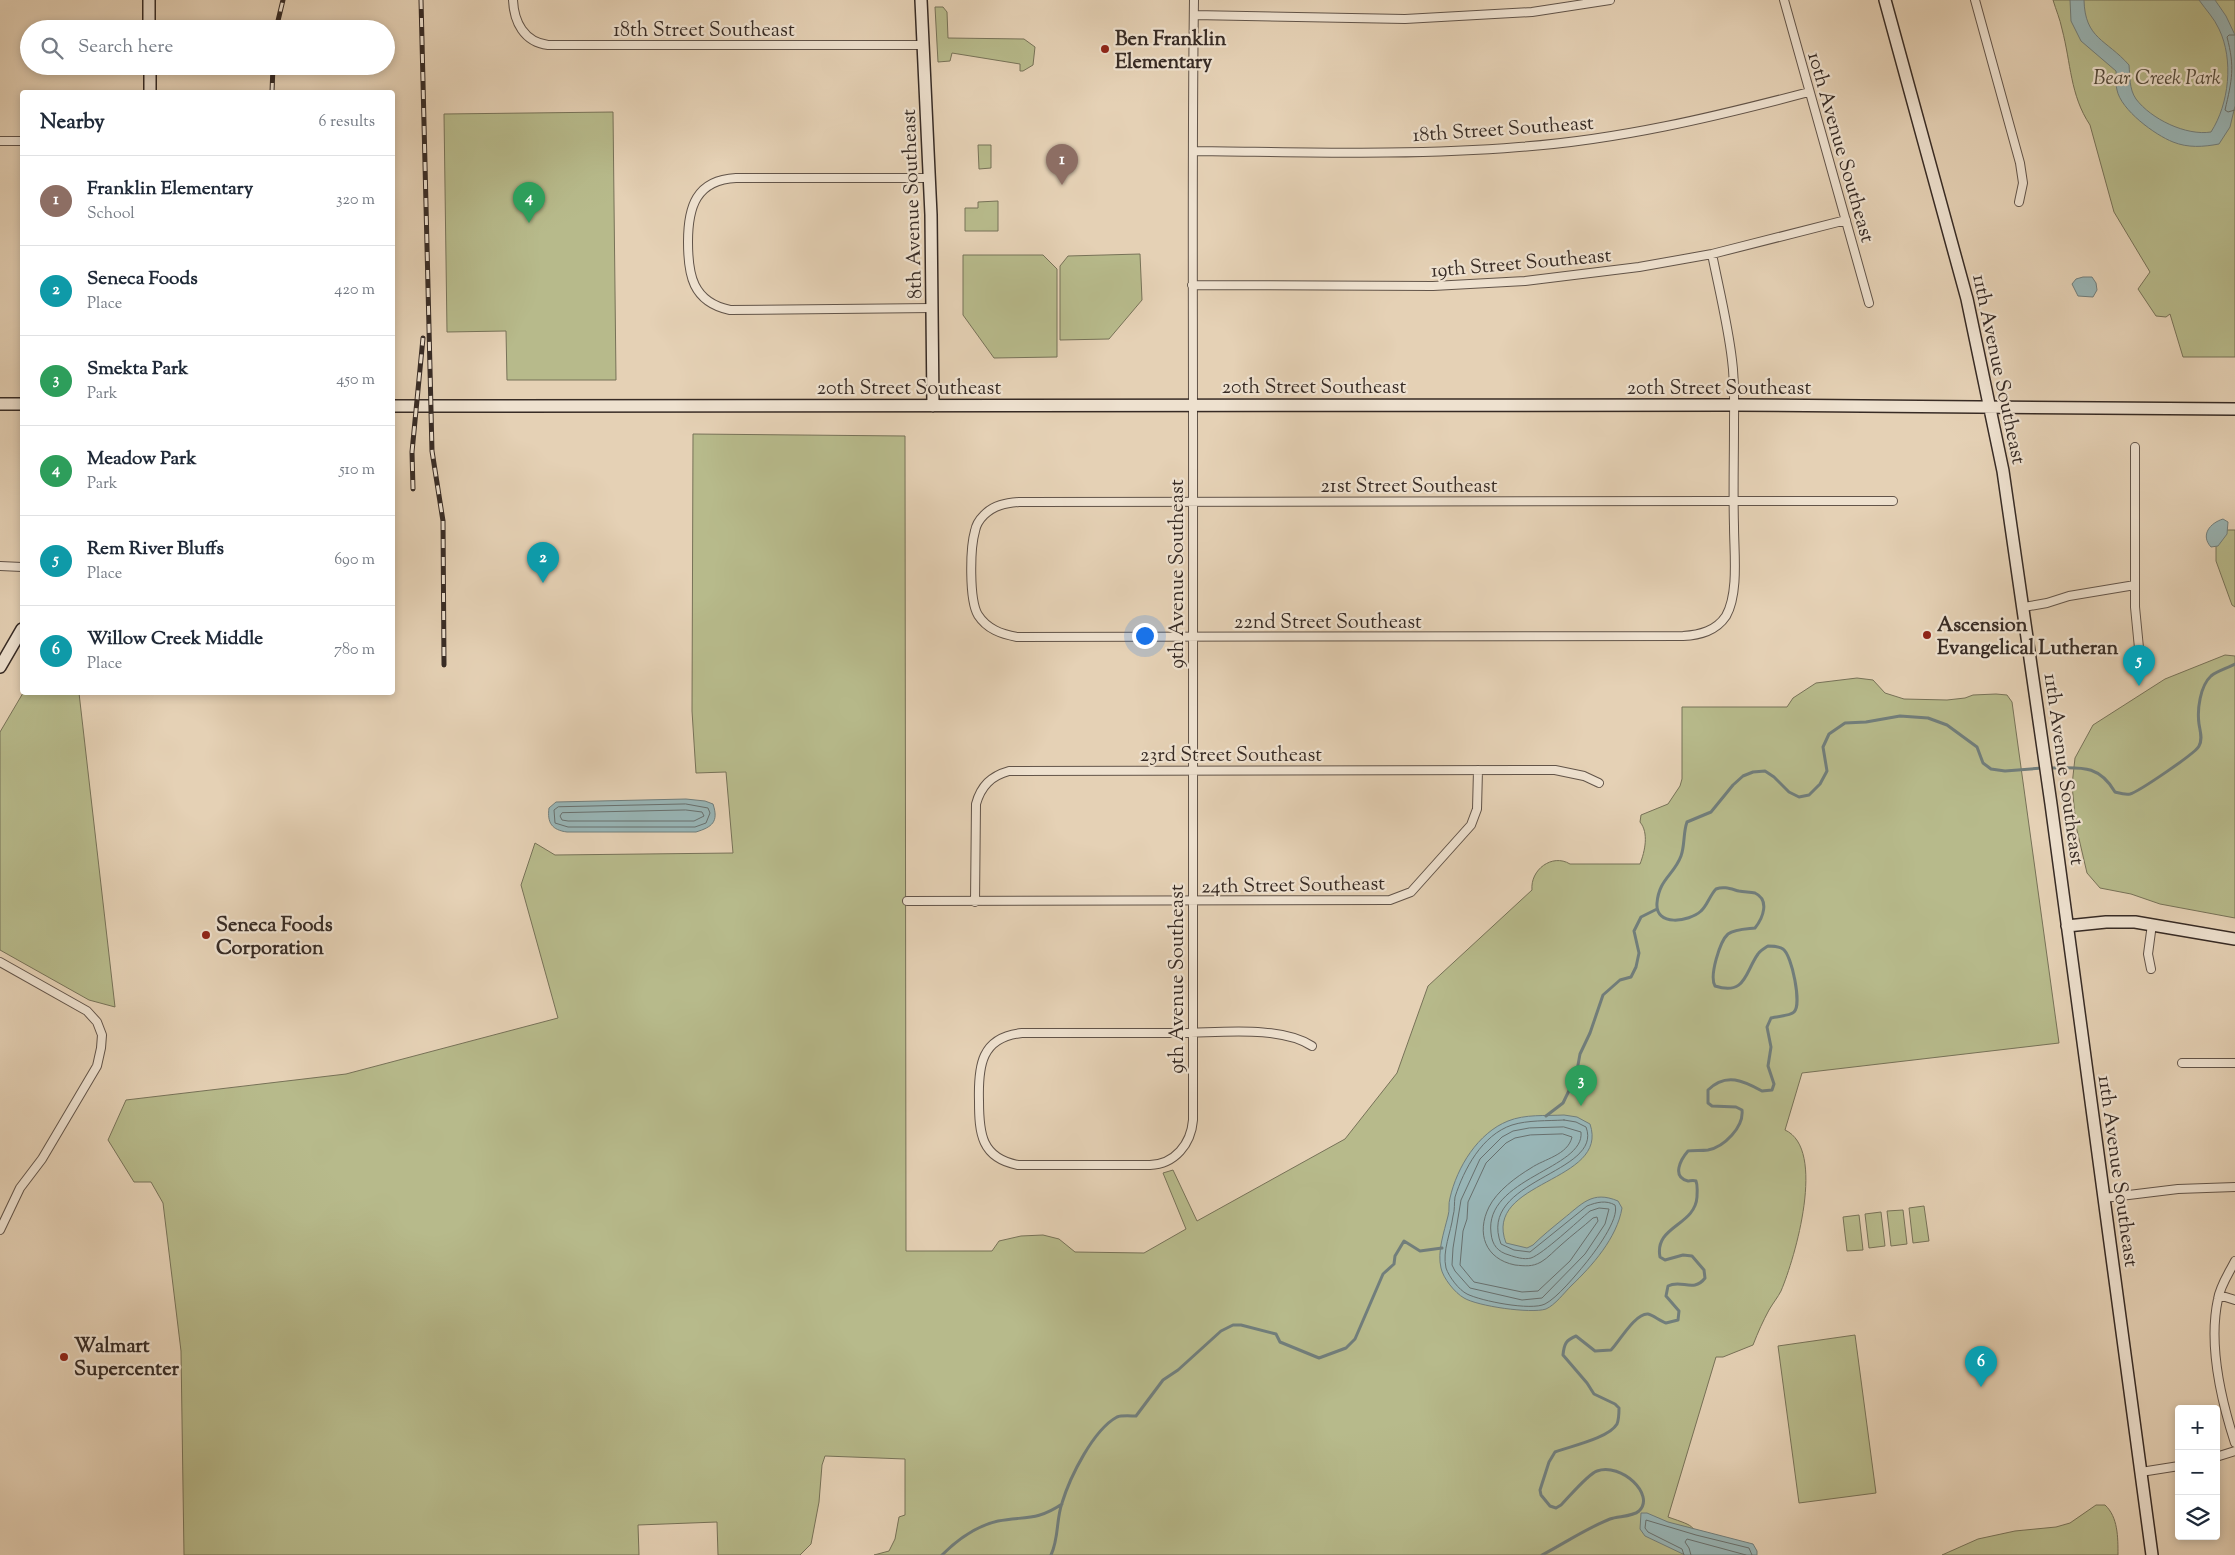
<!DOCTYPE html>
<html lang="en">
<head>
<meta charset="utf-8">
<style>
	:root { --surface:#fff; --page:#f6f6f7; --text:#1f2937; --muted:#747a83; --line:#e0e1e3; --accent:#db2777 }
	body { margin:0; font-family:"Sorts Mill Goudy",serif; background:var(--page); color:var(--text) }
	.controls { position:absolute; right:15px; bottom:15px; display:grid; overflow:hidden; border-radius:5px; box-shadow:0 2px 8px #0003 }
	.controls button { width:45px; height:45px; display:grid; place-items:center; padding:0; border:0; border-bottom:1px solid var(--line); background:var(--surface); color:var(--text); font:25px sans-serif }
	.you { position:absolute; left:1144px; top:635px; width:18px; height:18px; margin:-12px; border:4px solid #fff; border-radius:50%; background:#1a73e8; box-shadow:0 0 0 8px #1a73e833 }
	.badge { display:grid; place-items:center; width:32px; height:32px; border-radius:50%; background:var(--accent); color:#fff; font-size:16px; font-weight:700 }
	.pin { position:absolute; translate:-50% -41px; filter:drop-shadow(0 1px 2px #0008) }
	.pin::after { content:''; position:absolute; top:26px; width:18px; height:15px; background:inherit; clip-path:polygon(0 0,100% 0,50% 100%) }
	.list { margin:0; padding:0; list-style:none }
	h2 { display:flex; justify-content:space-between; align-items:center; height:65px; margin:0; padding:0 20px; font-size:21px }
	h2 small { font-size:16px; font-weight:400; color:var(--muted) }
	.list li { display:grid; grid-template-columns:32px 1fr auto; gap:15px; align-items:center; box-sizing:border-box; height:90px; padding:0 20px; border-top:1px solid var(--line) }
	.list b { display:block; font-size:19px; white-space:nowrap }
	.list p { margin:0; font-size:16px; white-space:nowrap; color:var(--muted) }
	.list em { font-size:16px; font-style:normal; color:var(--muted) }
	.icon { flex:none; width:28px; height:28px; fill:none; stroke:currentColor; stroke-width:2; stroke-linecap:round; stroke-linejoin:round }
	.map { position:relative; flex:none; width:2235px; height:1555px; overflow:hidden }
	.search { position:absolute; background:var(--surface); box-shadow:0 2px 8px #0003; left:20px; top:20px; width:375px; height:55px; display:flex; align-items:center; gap:12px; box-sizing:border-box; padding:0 18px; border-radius:28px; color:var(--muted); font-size:19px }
	.panel { position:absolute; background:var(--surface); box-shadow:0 2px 8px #0003; left:20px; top:90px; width:375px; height:605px; border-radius:5px }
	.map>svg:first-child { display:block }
	.green { fill:#b7ba8b; stroke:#777258 }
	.water { fill:#98b5b6; stroke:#717e7c }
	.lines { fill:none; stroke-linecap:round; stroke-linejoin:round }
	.shore { stroke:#68706e; stroke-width:1 }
	.stream { stroke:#717e7c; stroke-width:3 }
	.street-casing { stroke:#625449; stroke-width:10 }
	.secondary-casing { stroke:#372b25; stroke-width:14 }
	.street { stroke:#eee1cf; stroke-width:8 }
	.secondary { stroke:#eee1cf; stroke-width:11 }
	.rail-casing { stroke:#372b25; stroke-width:5 }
	.rail { stroke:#eee1cf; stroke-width:3; stroke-dasharray:9; stroke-linecap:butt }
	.poi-dot { fill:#8f2418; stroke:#eee1cf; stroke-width:2 }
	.labels { text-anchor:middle; stroke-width:4.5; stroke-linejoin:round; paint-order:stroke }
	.street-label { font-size:20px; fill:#372b25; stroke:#eee1cf }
	.poi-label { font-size:20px; font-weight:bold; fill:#372b25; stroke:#eee1cf; text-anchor:start }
	.park-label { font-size:20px; font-style:italic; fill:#514839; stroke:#eee1cf }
</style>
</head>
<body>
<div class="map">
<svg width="2235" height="1555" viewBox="0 0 2235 1555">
	<rect width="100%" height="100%" fill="#e5d1b5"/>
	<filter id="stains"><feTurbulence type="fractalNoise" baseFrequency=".004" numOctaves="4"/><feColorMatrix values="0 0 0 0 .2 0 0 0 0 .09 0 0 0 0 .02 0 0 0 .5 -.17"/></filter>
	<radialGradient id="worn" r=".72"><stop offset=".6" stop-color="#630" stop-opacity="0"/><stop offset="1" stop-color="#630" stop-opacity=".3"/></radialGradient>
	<!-- green -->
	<path class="green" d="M 2053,0 L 2235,0 L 2235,357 L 2183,357 L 2170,314 L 2166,317 L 2156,316 L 2138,289 L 2150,272 L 2114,212 L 2090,125 C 2070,95 2071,63 2062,29 C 2060,19 2056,10 2053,0 Z
		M 935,7 L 943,7 L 947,12 L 948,38 L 1024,39 L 1035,47 L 1033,65 L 1023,71 L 1020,71 L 1020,64 L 952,53 L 950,61 L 938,62 Z
		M 613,112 L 616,380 L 507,380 L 506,331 L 447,332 L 444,114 Z
		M 978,145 L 991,145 L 991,168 L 979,169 Z
		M 998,201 L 998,231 L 965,231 L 965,208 L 978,208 L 978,202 Z
		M 1140,254 L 1142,300 L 1109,339 L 1060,340 L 1060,266 L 1068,256 Z
		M 963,255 L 1043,255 L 1057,269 L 1057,357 L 994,358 L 963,315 Z
		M 693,434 L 905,436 L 906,1251 L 992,1251 L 999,1241 L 1021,1236 L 1043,1235 L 1059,1239 L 1075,1252 L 1144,1253 L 1186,1229 L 1163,1173 L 1173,1170 L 1197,1221 L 1345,1139 L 1397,1073 L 1428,986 L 1532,890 C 1530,870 1552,853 1570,864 L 1640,864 C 1645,851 1649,833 1640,822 L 1641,815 L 1668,804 L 1680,786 L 1682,779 L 1682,707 L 1787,707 L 1793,698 L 1816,683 L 1857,678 L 1873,680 L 1885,693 L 1904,699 L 1947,700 L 1965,698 L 1973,695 L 1996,694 L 2007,695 L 2012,702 L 2059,1043 L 1802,1073 L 1785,1130 C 1827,1149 1795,1258 1781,1291 C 1778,1297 1773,1303 1769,1310 C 1763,1321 1758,1332 1753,1345 L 1723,1357 L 1716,1357 L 1668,1517 C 1696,1527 1696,1524 1699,1555 L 874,1555 L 889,1551 L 895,1539 L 899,1517 L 905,1515 L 905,1459 L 825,1456 L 822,1465 L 819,1502 L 811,1544 L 800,1555 L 718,1555 L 717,1522 L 638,1525 L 639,1555 L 184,1555 L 181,1351 L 163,1203 L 151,1182 L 134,1182 L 108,1140 L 126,1100 L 346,1074 L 558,1018 L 521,885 L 535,843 L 555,855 L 733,853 L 726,772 L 696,773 L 692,711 Z
		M 2224,530 L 2235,530 L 2235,607 L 2232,605 L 2216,561 L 2216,541 Z
		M 2225,655 L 2235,656 L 2235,918 L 2160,904 L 2131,894 L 2100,888 L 2087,873 L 2076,826 L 2072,785 L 2075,758 L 2093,725 L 2165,679 Z
		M 23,693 L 79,693 L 115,1007 L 89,1000 L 0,950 L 0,732 Z
		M 1924,1206 L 1929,1241 L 1913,1243 L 1909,1208 Z
		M 1903,1210 L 1907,1244 L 1891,1246 L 1887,1211 Z
		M 1881,1212 L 1885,1246 L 1869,1248 L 1865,1214 Z
		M 1859,1215 L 1863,1250 L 1847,1251 L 1843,1217 Z
		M 1855,1335 L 1876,1493 L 1799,1503 L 1778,1346 Z
		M 2096,1505 L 2105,1505 C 2118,1517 2118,1537 2118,1555 L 1942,1555 L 1978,1539 L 2015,1531 L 2056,1527 L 2070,1523 Z"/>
	<!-- water -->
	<path class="water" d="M 2070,0 L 2084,0 C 2085,39 2106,39 2129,65 C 2130,76 2129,89 2136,99 C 2151,119 2186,136 2211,132 C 2229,104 2234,60 2219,29 C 2214,18 2206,10 2199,0 L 2215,0 L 2226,16 L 2235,35 L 2235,106 L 2230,127 L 2219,144 C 2203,147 2188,148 2173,142 C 2155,135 2121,110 2117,90 C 2115,84 2117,77 2116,71 L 2081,41 L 2071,21 Z
		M 2083,277 L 2092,277 L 2096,283 L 2097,290 L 2093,297 L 2078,296 L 2072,284 L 2076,279 Z
		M 2223,519 L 2228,522 L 2227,534 L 2218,546 L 2211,547 C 2200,535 2210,523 2223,519 Z
		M 686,799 L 705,801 L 713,804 C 719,822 712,827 696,832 L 567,832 C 552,830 547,823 549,808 L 556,802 Z
		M 1564,1115 L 1577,1117 L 1590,1124 C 1610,1183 1482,1180 1506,1243 L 1527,1248 L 1533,1245 C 1542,1236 1552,1228 1563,1219 C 1582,1204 1592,1190 1618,1201 L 1622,1208 C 1617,1238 1592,1266 1571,1286 C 1564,1293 1555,1305 1546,1309 C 1531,1314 1477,1306 1464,1298 C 1455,1293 1443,1278 1441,1268 C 1437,1252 1444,1232 1448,1216 C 1450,1210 1448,1204 1450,1198 C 1457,1167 1478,1133 1508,1121 C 1525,1114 1546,1116 1564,1115 Z
		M 1641,1513 L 1647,1513 L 1668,1522 L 1753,1544 L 1757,1551 L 1757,1555 L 1685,1555 L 1645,1536 L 1640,1529 Z"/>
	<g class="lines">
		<!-- shore -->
		<path class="shore" d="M 2235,35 L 2229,35 L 2227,37 C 2235,67 2232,80 2225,110 L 2228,112 L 2235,110
			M 686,804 L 708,808 L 710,813 L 706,823 L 695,827 L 568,827 L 555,823 L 554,810 L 558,807 Z
			M 686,810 L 702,812 L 704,816 L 694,821 L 568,821 L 562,820 L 560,816 L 562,813 Z
			M 1564,1120 L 1576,1122 L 1586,1127 C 1604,1174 1476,1179 1501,1244 L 1514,1250 L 1530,1252 L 1587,1206 C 1597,1202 1606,1200 1615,1205 C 1620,1219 1594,1253 1585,1264 C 1576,1275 1557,1298 1545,1304 C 1531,1311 1481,1301 1467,1294 C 1459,1290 1449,1277 1446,1268 C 1442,1251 1451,1232 1453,1216 C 1455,1210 1454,1203 1455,1197 C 1464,1169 1482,1135 1512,1125 C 1528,1120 1547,1121 1564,1120 Z
			M 1564,1127 L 1581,1132 C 1585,1169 1484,1178 1491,1233 C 1492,1245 1498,1252 1509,1255 C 1515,1257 1524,1260 1531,1258 C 1543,1254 1578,1221 1590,1211 L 1599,1208 L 1609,1209 L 1605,1224 L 1585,1254 L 1542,1298 L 1522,1300 L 1470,1288 L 1455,1271 L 1452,1265 L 1453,1248 L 1461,1200 L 1480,1159 L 1502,1137 L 1513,1131 L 1529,1128 Z
			M 1563,1134 L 1572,1137 C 1568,1155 1544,1159 1531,1168 C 1516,1177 1497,1191 1489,1207 C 1476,1233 1485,1259 1515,1265 C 1525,1266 1532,1267 1541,1262 C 1548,1258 1555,1250 1561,1245 C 1572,1235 1583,1227 1593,1218 L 1597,1217 L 1598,1221 L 1570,1261 L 1538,1291 L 1522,1292 L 1474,1282 L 1460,1265 L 1463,1231 L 1467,1219 L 1468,1202 L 1486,1163 L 1506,1143 L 1515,1138 L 1530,1135 Z
			M 1684,1555 L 1682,1549 L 1648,1532 L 1645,1528 L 1646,1520 L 1696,1535 L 1749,1548 L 1752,1555
			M 1691,1555 L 1689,1548 L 1685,1542 L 1687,1539 L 1746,1555"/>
		<!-- stream -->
		<path class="stream" d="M 2049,768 C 2079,768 2098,763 2115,792 C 2119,793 2125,795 2130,794 C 2138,792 2196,753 2199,746 C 2203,739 2200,731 2199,724 C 2197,710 2200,686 2211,676 C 2217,671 2228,668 2235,664
			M 1546,1116 L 1563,1103 L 1576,1076 L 1580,1054 L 1590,1033 L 1603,995 L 1620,980 L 1631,977 L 1636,967 L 1639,953 L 1634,931 L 1641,917 L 1657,909
			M 942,1555 C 958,1539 976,1526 998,1521 C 1025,1516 1037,1521 1062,1504
			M 1051,1555 C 1059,1538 1056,1520 1062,1503 C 1070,1477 1093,1430 1117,1417 C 1122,1415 1131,1416 1136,1416 L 1163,1380 L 1178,1370 L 1221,1331 L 1233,1325 L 1241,1325 L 1276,1334 L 1280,1342 L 1319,1358 L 1346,1348 L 1355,1339 L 1383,1274 L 1394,1264 L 1395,1256 L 1404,1241 L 1420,1251 L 1442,1248
			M 1542,1555 C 1565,1543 1585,1529 1610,1519 C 1618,1516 1632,1517 1639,1511 C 1656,1495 1621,1462 1597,1471 C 1588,1474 1569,1497 1561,1505 L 1556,1508 L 1550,1506 L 1541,1495 L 1540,1490 L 1549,1462 L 1555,1452 C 1571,1446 1609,1438 1617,1424 C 1619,1419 1619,1413 1619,1408 L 1615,1404 L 1594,1394 L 1587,1383 L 1563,1355 C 1564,1344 1566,1340 1576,1336 L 1595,1351 L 1611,1350 C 1619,1342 1635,1313 1648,1314 C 1653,1315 1660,1321 1666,1323 L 1678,1320 L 1679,1311 L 1666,1296 L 1668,1286 C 1681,1279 1694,1293 1705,1278 L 1704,1270 L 1692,1256 L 1683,1255 L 1665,1260 L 1660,1257 C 1654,1226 1695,1226 1697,1197 C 1697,1191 1698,1186 1696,1181 C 1693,1180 1690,1181 1688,1181 C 1671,1177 1681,1159 1688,1151 C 1694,1150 1701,1151 1708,1150 C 1724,1147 1744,1127 1742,1110 L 1736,1107 L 1712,1106 L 1708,1103 L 1708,1090 C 1726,1072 1744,1081 1762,1091 L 1772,1090 L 1774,1084 L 1768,1066 L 1771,1047 L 1767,1027 L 1771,1018 C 1778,1016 1790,1016 1794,1012 C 1802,1005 1792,955 1783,949 C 1779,946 1773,946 1768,946 C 1765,948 1760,951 1758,954 C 1745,972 1746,996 1715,986 C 1709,976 1720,941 1728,934 C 1735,929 1747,929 1755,928 C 1763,918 1770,900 1755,893 C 1750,892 1744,892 1739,891 C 1731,889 1724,886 1716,889 C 1710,895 1707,906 1701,911 C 1689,922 1655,927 1657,903 C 1659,879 1674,875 1681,856 C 1685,845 1683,833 1687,822 L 1711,812 L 1733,785 L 1743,776 L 1753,772 L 1765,771 L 1774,777 L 1789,792 L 1799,797 L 1809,795 L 1820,784 L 1827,771 L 1823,747 L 1829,734 L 1845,723 L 1866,722 L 1900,716 L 1928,718 L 1947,725 L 1977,747 L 1983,763 L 1991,769 L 2005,771 L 2043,768"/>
		<!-- street casing -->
		<g class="street-casing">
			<path id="street" d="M 513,0 C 514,22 524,42 548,45 L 923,45
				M 1194,0 C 1192,142 1193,284 1193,426 C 1194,624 1192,822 1193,1021 L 1193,1120 C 1191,1144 1175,1164 1150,1165 L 1018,1165 C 981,1158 979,1133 979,1101 C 978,1066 981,1037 1022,1033 L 1180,1033 C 1219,1033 1279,1025 1312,1046
				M 1784,0 L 1869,303
				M 1975,0 L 2020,163 L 2023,183 L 2019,202
				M 1194,15 L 1405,19 L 1532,12 L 1610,0
				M 0,141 L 22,141
				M 1194,151 C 1302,152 1411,156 1519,147 C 1618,140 1714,117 1809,92
				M 930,178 L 736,178 C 696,180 688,207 688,242 C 688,274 692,302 730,310 L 933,308
				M 1712,254 C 1719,289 1728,325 1732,360 C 1735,382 1734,404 1734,426 C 1734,459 1733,492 1734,526 C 1734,552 1739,593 1726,616 C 1716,631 1700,635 1683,636 L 1017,637 C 1001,634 987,629 978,615 C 969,600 970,548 975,531 C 976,525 980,519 984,515 C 994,505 1006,503 1019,502 L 1720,501 L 1893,501
				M 1192,285 L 1433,286 L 1525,281 L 1639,267 L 1712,254 L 1846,220
				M 2135,447 L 2135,607 L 2139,648
				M 0,566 L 22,567
				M 2024,607 L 2047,603 L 2069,596 L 2135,585
				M 907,901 L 1390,900 L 1411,892 L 1471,825 L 1477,809 L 1478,770
				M 975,902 L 976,804 C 981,786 991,776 1009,771 L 1555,770 L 1584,776 L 1599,783
				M 0,962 L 87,1011 L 97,1022 L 102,1035 L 101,1048 L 97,1066 L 42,1159 L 20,1188 L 0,1230
				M 2151,969 L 2148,954 L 2152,924
				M 2182,1063 L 2235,1063
				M 2104,1198 L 2178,1189 L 2235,1187
				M 2235,1261 C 2229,1273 2220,1286 2218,1299 C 2208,1345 2221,1400 2235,1443
				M 2219,1295 L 2235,1300
				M 2216,1457 L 2235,1451
				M 2141,1472 L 2179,1466"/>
		</g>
		<!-- secondary casing -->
		<g class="secondary-casing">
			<path id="secondary" d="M 149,0 L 149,29
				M 921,0 L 931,215 L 933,406
				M 1885,0 L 1967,299 L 2003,471 L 2051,804 L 2152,1555
				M 150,66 L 150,92
				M 0,404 L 22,404
				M 392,406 L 1734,405 L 2235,409
				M 0,667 L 22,629
				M 2067,926 L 2106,922 L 2135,922 L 2235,939"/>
		</g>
		<!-- street -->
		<use href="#street" class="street"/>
		<!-- secondary -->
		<use href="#secondary" class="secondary"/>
		<!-- rail casing -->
		<g class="rail-casing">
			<path id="rail" d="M 421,0 L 432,451 L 443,521 L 444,665
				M 276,29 L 283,0
				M 272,92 L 273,66
				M 413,489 L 412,452 L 423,338"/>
		</g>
		<!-- rail -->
		<use href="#rail" class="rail"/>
	</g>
	<!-- markers -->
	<g class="poi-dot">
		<circle cx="1105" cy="49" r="5"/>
		<circle cx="1927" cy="635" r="5"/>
		<circle cx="206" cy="935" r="5"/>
		<circle cx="64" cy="1357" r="5"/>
	</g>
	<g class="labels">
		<!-- street labels -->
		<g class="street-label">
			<text x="704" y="36">18th Street Southeast</text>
			<text transform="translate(1503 128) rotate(-4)" y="7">18th Street Southeast</text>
			<text transform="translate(1842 147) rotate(74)" y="7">10th Avenue Southeast</text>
			<text transform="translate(911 204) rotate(-92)" y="7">8th Avenue Southeast</text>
			<text transform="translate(1521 262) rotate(-5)" y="7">19th Street Southeast</text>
			<text transform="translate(2000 369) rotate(78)" y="7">11th Avenue Southeast</text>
			<text x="1314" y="393">20th Street Southeast</text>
			<text x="909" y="394">20th Street Southeast</text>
			<text x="1719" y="394">20th Street Southeast</text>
			<text x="1409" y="492">21st Street Southeast</text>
			<text transform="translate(1176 574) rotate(-90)" y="7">9th Avenue Southeast</text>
			<text x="1328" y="628">22nd Street Southeast</text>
			<text x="1231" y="761">23rd Street Southeast</text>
			<text transform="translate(2065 769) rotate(82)" y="7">11th Avenue Southeast</text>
			<text transform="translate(1293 884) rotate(-1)" y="7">24th Street Southeast</text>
			<text transform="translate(1176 979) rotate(-90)" y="7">9th Avenue Southeast</text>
			<text transform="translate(2119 1171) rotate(82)" y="7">11th Avenue Southeast</text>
		</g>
		<!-- poi labels -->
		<g class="poi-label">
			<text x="1115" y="45">Ben Franklin<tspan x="1115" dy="23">Elementary</tspan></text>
			<text x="1937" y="631">Ascension<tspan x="1937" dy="23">Evangelical Lutheran</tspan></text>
			<text x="216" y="931">Seneca Foods<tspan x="216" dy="23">Corporation</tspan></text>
			<text x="74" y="1352">Walmart<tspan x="74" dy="23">Supercenter</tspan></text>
		</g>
		<!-- park labels -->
		<g class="park-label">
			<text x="2157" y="84">Bear Creek Park</text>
		</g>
	</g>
	<rect width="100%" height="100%" filter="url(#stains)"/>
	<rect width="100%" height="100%" fill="url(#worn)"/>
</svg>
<div class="controls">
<button>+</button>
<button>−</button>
<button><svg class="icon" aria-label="layers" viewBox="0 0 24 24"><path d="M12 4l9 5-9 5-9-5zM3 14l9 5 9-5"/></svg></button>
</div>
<div class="you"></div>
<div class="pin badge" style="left:1062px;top:185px;background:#8d6e63">1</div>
<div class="pin badge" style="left:543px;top:583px;background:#0f9aa8">2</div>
<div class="pin badge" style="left:1581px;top:1106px;background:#2e9e5b">3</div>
<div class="pin badge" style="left:529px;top:223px;background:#2e9e5b">4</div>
<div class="pin badge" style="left:2139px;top:686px;background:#0f9aa8">5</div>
<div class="pin badge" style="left:1981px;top:1387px;background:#0f9aa8">6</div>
<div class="search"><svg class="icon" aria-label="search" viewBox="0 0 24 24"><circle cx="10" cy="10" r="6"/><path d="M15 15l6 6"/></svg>Search here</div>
<section class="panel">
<h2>Nearby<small>6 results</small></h2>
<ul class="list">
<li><span class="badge" style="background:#8d6e63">1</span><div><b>Franklin Elementary</b><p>School</p></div><em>320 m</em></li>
<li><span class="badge" style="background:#0f9aa8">2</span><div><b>Seneca Foods</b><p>Place</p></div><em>420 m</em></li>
<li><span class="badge" style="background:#2e9e5b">3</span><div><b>Smekta Park</b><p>Park</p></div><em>450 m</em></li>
<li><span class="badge" style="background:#2e9e5b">4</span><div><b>Meadow Park</b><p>Park</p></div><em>510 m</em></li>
<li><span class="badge" style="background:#0f9aa8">5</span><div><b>Rem River Bluffs</b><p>Place</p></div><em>690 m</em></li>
<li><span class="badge" style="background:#0f9aa8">6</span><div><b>Willow Creek Middle</b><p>Place</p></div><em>780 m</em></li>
</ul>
</section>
</div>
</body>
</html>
